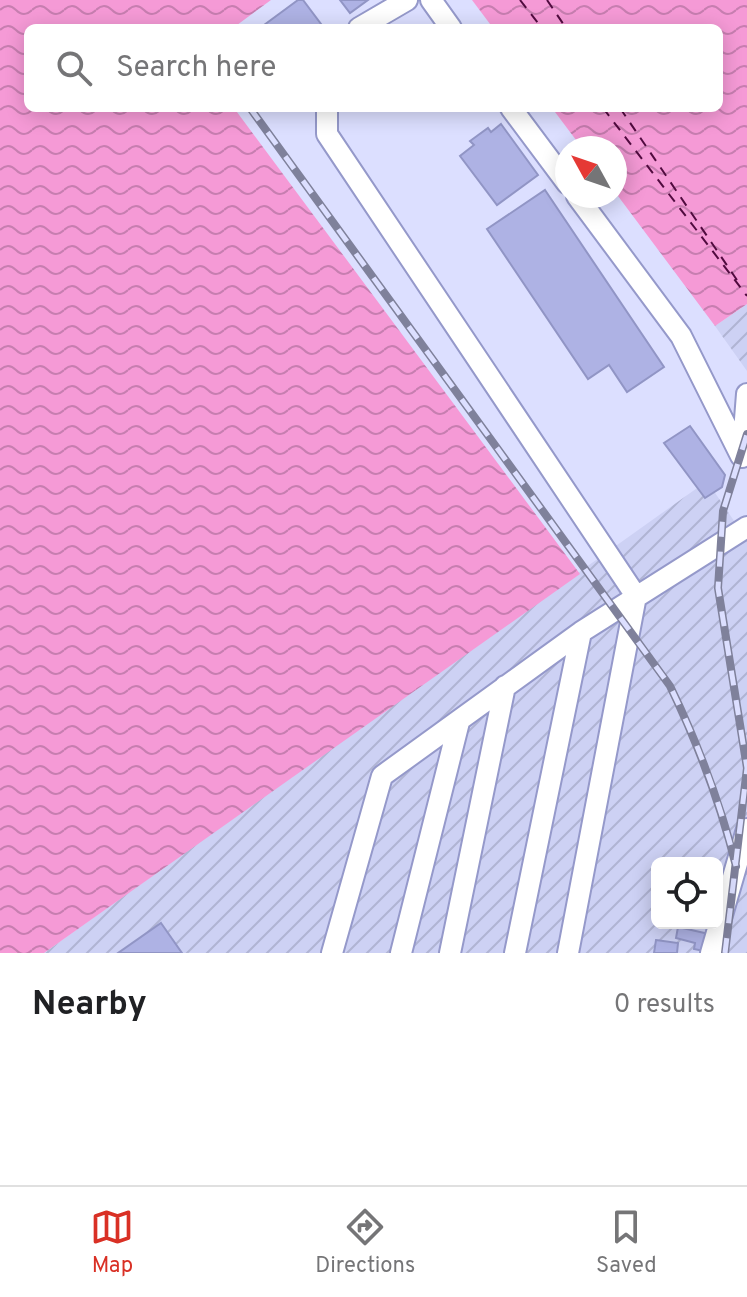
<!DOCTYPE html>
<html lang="en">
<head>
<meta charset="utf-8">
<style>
	:root { --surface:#fff; --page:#f2f2f2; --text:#202124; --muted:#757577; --line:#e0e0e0; --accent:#d93025 }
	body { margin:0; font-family:Overpass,sans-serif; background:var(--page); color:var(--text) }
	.controls { position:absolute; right:24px; bottom:24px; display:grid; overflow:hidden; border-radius:12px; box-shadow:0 4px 20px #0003 }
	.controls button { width:72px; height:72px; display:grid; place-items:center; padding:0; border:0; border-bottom:2px solid var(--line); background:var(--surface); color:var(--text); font:40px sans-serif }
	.compass { position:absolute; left:555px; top:136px; width:72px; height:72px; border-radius:50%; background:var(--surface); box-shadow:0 4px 20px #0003; rotate:310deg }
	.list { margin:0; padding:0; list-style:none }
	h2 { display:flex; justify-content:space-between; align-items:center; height:104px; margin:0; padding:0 32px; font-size:34px }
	h2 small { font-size:26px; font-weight:400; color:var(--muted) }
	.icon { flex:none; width:44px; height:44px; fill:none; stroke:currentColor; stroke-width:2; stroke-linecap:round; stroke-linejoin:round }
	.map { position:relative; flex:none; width:747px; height:953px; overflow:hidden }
	.search { position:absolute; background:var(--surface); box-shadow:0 4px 20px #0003; left:24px; right:24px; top:24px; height:88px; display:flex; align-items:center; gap:20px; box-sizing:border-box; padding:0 28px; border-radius:12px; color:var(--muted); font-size:30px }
	.sheet { height:232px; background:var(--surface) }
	nav { display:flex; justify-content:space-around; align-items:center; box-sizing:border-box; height:112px; border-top:2px solid var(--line); background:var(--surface); font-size:22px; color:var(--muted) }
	nav a { display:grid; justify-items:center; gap:4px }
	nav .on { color:var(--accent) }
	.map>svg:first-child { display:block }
	.industrial { fill:url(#industrial-furrows); fill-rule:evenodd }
	.water { fill:url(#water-waves) }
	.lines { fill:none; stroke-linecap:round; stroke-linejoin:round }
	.ferry { stroke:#510b3f; stroke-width:2; stroke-dasharray:10 8; stroke-linecap:butt }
	.building { fill:#aeb2e4; stroke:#9195c5; stroke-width:2 }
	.minor-casing { stroke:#9599ca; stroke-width:24 }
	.minor { stroke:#fff; stroke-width:20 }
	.rail-casing { stroke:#7f819b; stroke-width:8 }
	.rail { stroke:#dcdfff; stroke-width:5; stroke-dasharray:15; stroke-linecap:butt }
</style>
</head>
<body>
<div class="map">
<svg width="747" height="953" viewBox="0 0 747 953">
	<defs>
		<pattern id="industrial-furrows" width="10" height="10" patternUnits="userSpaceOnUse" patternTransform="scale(2)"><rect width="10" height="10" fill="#cdd1f4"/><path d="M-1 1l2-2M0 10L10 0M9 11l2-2" fill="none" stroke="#b0b4d3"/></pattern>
		<pattern id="water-waves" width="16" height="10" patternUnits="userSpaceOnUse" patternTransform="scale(2)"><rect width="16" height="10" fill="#f59ad6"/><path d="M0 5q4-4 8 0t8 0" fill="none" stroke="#c77eb0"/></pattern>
	</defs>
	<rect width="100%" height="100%" fill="#dcdfff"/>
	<!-- industrial -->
	<path class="industrial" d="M 747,304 L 747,371 L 715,326 Z
		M 707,481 L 747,540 L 747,953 L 44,953 ZM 657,863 L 717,863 L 717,923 L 657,923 Z"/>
	<!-- water -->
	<path class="water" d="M 0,0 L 271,0 L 233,28 L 28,28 L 28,108 L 234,108 L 580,574 L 44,953 L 0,953 Z
		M 472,0 L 747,0 L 747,304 L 715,326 L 615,192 L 615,148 L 582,148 L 552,108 L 719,108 L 719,28 L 493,28 Z"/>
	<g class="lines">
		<!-- ferry -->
		<path class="ferry" d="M 520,0 L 542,28
			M 547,0 L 566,28
			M 603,108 L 747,296
			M 620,108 L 739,283"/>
	</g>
	<!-- building -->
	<path class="building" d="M 298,0 L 303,0 L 324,28 L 260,28 Z
		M 340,0 L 368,0 L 350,13 Z
		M 501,124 L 538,175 L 497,205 L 460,156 L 474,145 L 470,141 L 488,128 L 491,132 Z
		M 545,190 L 664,367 L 627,392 L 609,365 L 588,379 L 487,229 Z
		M 690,426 L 725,475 L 722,487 L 705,498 L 664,443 Z
		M 161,923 L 182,953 L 118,953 Z
		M 678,927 L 709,934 L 704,951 L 694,949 L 695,943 L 676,938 Z
		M 656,940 L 678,943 L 677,953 L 654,953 Z"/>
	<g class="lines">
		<!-- minor casing -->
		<g class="minor-casing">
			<path id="minor" d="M 431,0 L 451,28
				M 359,28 L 407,0
				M 327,108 L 327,134 L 636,596 L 568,953
				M 511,108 L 567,183
				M 577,196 L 681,336 L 741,456
				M 742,457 L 747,394
				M 332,953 L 382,776 L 581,632 L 747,527
				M 401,953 L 459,722
				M 450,953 L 505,686
				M 515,953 L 581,632
				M 711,953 L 747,829"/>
		</g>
		<!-- minor -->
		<use href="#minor" class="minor"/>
		<!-- rail casing -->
		<g class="rail-casing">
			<path id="rail" d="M 250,108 L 670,686 C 699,746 720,802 736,866
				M 725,953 L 747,768 L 718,588 L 723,511 L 747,434"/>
		</g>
		<!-- rail -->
		<use href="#rail" class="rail"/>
	</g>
</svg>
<div class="controls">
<button><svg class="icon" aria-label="locate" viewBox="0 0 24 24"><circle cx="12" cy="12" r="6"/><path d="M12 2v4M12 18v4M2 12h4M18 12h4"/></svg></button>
</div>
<svg class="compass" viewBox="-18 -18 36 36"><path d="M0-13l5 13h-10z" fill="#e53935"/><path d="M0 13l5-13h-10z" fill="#757577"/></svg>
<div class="search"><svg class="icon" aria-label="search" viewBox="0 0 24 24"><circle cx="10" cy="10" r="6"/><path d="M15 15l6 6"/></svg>Search here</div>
</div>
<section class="sheet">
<h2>Nearby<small>0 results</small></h2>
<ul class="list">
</ul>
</section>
<nav>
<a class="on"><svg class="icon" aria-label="map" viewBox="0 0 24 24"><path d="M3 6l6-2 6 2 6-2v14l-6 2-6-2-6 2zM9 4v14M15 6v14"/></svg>Map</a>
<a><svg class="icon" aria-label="directions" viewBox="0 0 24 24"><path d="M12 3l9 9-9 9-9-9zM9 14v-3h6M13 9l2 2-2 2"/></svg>Directions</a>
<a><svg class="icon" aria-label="saved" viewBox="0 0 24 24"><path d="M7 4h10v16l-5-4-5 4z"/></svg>Saved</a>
</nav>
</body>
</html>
